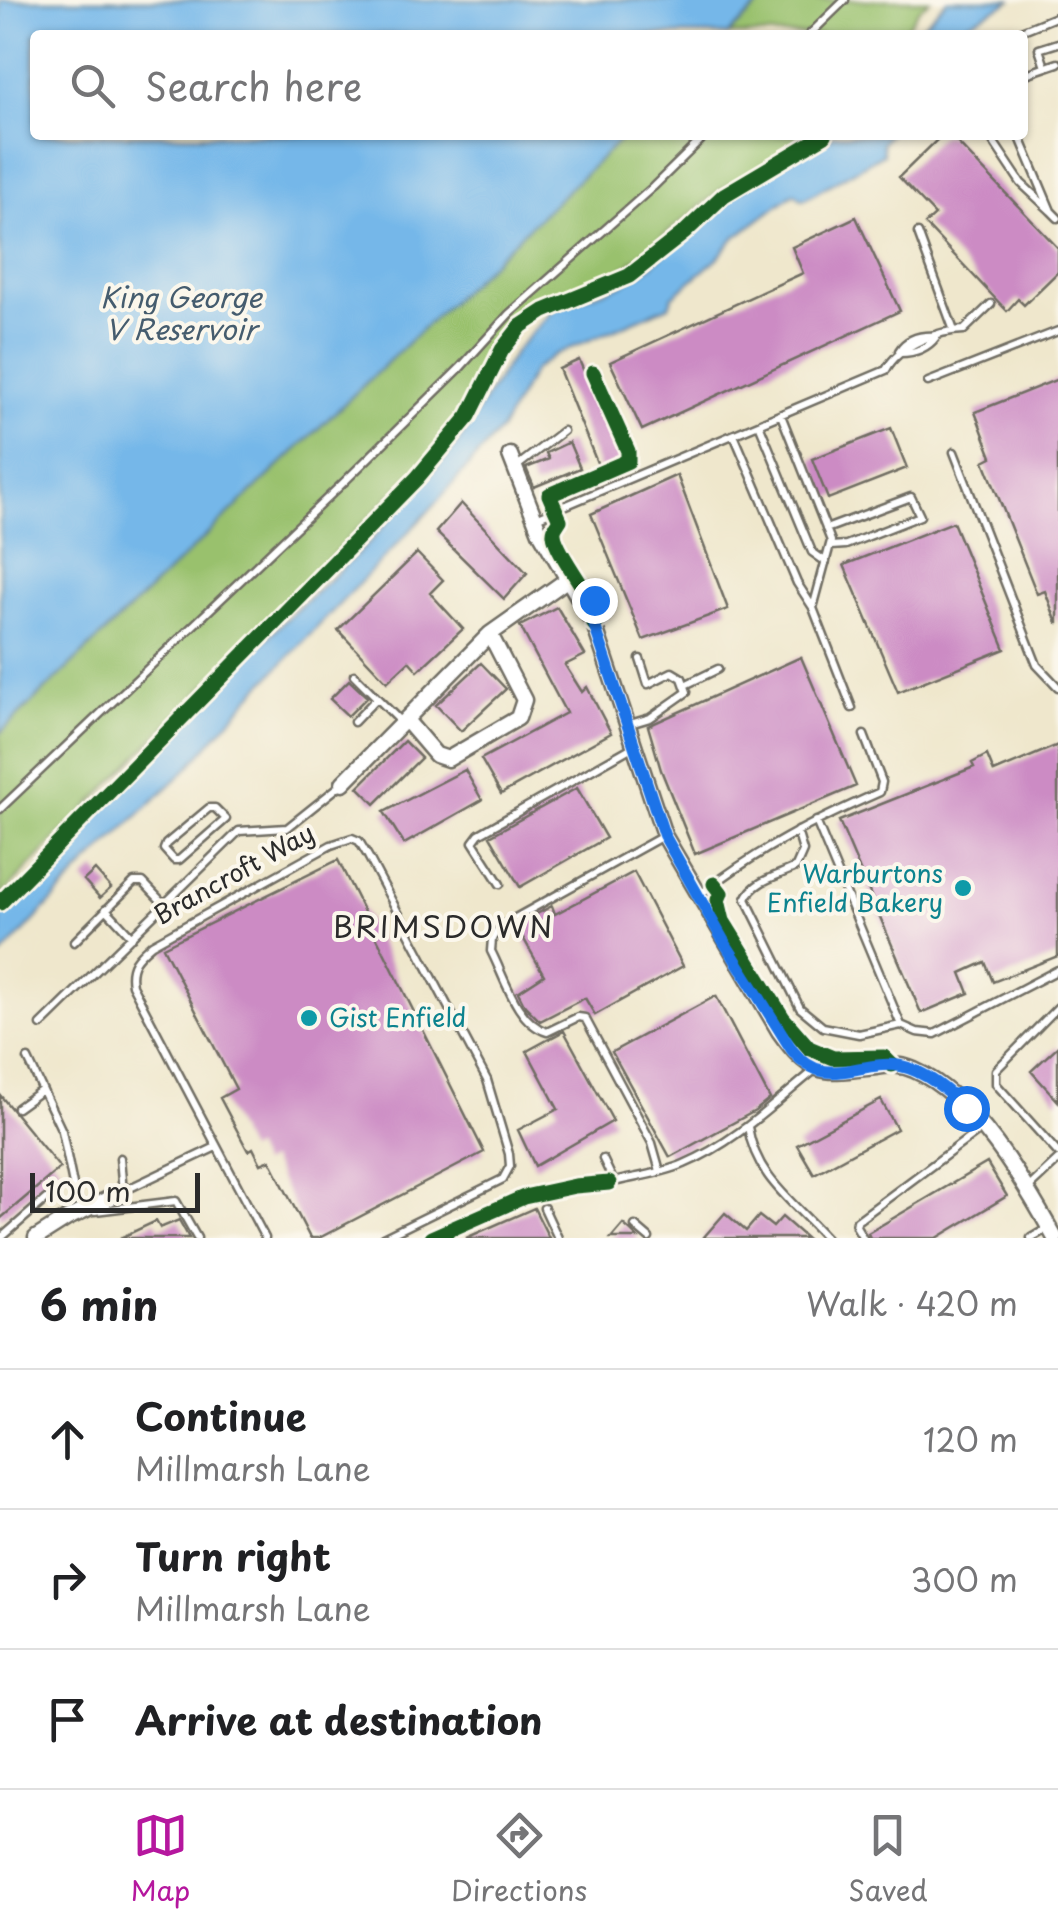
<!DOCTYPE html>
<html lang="en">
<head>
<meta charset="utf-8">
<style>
	:root { --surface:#fff; --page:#f6f6f6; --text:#202124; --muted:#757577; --line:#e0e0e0; --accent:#b5179e }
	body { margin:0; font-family:"Playpen Sans",sans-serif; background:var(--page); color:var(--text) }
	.scale { position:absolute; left:30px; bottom:25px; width:170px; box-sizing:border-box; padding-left:10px; border:5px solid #2b2b2b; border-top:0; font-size:28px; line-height:35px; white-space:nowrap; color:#2b2b2b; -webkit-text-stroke:8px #fbf7ec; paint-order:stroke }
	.stop { position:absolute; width:30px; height:30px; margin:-22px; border:8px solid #1a73e8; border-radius:50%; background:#fff }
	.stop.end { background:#1a73e8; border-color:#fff; box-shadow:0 2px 10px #0008 }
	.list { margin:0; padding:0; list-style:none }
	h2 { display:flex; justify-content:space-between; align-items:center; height:130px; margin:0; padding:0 40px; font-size:42px }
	h2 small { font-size:32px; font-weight:400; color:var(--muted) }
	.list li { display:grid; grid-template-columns:65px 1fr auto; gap:30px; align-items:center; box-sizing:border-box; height:140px; padding:0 40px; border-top:2px solid var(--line) }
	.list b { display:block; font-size:38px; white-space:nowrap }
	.list p { margin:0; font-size:32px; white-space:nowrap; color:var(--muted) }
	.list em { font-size:32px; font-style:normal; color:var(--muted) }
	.icon { flex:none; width:55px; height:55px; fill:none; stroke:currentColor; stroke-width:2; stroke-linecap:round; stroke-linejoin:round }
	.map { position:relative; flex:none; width:1058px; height:1238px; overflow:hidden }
	.search { position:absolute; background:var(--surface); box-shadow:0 2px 8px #0004; left:30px; right:30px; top:30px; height:110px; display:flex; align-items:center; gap:25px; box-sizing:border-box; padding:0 35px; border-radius:10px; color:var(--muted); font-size:38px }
	.sheet { height:550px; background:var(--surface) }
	nav { display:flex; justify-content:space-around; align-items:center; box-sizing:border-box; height:140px; border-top:2px solid var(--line); background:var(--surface); font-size:28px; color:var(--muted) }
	nav a { display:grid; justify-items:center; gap:5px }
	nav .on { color:var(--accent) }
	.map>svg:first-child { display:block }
	.green { fill:#99c16d; stroke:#62764c; stroke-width:2.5 }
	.water { fill:#74b7e9; stroke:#50718a; stroke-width:2.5 }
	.building { fill:#cc8bc4 }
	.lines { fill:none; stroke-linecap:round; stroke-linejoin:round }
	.service-casing { stroke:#706d63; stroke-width:11 }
	.minor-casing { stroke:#706d63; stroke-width:19 }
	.service { stroke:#fff; stroke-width:6 }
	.minor { stroke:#fff; stroke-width:14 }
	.cycleway-casing { stroke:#fbf7ec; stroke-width:21 }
	.cycleway { stroke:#1b5e20; stroke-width:15 }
	.route { stroke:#1a73e8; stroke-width:12 }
	.culture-dot { fill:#0f9aa8; stroke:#fbf7ec; stroke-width:4 }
	.labels { text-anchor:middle; stroke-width:8; stroke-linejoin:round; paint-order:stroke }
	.street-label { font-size:25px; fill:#2b2b2b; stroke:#fbf7ec }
	.culture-label { font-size:25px; fill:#0d838f; stroke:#fbf7ec; text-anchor:end }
	.water-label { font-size:28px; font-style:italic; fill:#455c6e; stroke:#fbf7ec }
	.quarter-label { font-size:30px; letter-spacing:2.5px; fill:#2b2b2b; stroke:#fbf7ec }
</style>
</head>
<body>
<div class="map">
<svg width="1058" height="1238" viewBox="0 0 1058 1238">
	<rect width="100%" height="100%" fill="#fbf7ec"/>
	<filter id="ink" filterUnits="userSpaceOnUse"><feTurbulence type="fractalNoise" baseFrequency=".01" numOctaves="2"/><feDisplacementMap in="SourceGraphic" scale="20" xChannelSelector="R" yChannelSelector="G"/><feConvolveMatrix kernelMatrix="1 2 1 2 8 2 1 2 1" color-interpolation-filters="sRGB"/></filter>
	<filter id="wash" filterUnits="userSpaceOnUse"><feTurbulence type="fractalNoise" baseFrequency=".0048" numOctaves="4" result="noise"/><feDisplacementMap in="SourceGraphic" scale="40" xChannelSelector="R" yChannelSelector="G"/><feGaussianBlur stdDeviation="2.25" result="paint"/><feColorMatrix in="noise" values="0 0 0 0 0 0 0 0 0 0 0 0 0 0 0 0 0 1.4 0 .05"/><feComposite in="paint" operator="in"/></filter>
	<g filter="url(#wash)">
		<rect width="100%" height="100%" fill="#efe7cc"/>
		<!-- green -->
		<path class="green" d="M 765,0 L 930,0 L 919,9 L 902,35 L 728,35 Z
			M 625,135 L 816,135 L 722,189 L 613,277 L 539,305 L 499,344 L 444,441 L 0,897 L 0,733 Z"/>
		<!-- water -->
		<path class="water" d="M 0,0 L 765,0 L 728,35 L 35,35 L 35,135 L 625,135 L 0,733 Z
			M 947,0 L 1013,0 L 968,23 L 955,35 L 914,35 Z
			M 834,135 L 889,135 L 882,143 L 883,154 L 803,200 L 794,193 L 733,239 L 718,258 L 672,297 L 669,306 L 554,355 L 534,370 L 501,429 L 426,514 L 251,696 L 188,768 L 89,862 L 0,957 L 0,913 L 285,620 L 365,547 L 457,444 L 516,350 L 554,309 L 623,284 L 651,266 L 711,211 L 757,178 Z"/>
		<g id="blocks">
			<!-- building -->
			<path class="building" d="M 942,135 L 950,135 L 1058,248 L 1058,272 L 1024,305 L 1018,299 L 1007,311 L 925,224 L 935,215 L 899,177 Z
				M 856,217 L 900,311 L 642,430 L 610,362 L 803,273 L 792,247 Z
				M 579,360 L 623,460 L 600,470 L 559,369 Z
				M 1058,379 L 1058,623 L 1057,623 L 1045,591 L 1037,594 L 984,461 L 992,457 L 975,412 Z
				M 891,428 L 907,468 L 828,499 L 812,459 Z
				M 569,442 L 580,468 L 534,487 L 526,468 L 549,459 L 546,453 Z
				M 677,475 L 728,609 L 643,640 L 591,514 Z
				M 461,503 L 527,573 L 504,599 L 436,532 Z
				M 953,522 L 1005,649 L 898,692 L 844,565 Z
				M 417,553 L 443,580 L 430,593 L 463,629 L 418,671 L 409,661 L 387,682 L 338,630 Z
				M 557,607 L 585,655 L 565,665 L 582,692 L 587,687 L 611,733 L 501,794 L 481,759 L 566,713 L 520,626 Z
				M 801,657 L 856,786 L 695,854 L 661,770 L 648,726 Z
				M 481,663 L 506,689 L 461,731 L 436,705 Z
				M 349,680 L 367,697 L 348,716 L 330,699 Z
				M 404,741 L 421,758 L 375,804 L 358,787 Z
				M 1058,745 L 1058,956 L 993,982 L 985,962 L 961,973 L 969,993 L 921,1013 L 839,821 L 974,767 L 972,763 L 987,755 L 994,772 Z
				M 465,770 L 482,800 L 404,844 L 384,812 Z
				M 577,788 L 606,838 L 520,887 L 490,836 Z
				M 338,860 L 484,1152 L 319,1238 L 310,1238 L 270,1160 L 261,1164 L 253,1148 L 248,1151 L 220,1098 L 236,1089 L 163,947 Z
				M 95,870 L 111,888 L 100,898 L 84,880 Z
				M 634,872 L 683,966 L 595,1015 L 585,998 L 540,1021 L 525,1006 L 518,992 L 544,975 L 516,925 L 552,906 L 555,914 Z
				M 716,996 L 770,1099 L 755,1111 L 670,1157 L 612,1052 Z
				M 564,1031 L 613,1121 L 535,1166 L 518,1130 L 558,1109 L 527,1051 Z
				M 1058,1046 L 1058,1101 L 1031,1071 Z
				M 0,1095 L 60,1168 L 0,1219 Z
				M 881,1100 L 897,1129 L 814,1174 L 797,1145 Z
				M 987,1163 L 1007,1196 L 937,1238 L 870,1238 L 868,1233 Z
				M 534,1208 L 549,1238 L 466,1238 Z
				M 725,1213 L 746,1231 L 759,1216 L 773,1227 L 782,1217 L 806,1238 L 703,1238 Z
				M 179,1220 L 189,1238 L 120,1238 L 156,1221 L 160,1228 Z
				M 623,1224 L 631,1231 L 638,1238 L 611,1238 Z"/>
		</g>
	</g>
	<g filter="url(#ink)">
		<use href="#blocks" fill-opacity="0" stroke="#706d63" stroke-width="2.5"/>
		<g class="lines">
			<!-- service casing -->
			<g class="service-casing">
				<path id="service" d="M 809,35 L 845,0
					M 1011,35 L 1058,16
					M 1045,67 L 1039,49 L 1058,43
					M 1023,75 L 1058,63
					M 989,135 L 1021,183 L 1051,211
					M 1019,135 L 1051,211 L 1058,218
					M 918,233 L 953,328
					M 899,351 C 907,338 921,335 936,336
					M 900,353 C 915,353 927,349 936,337
					M 928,382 L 1058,331
					M 781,415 L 831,541 L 813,608 L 852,708
					M 759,424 L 812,552 L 826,562
					M 734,435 L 797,583 L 812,606
					M 954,452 L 1037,665 L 1058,687
					M 516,467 L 563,431
					M 536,518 L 886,370 C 899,345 940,330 964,330 L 991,304
					M 826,529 L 911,497 L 920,516 L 846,545 L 831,546
					M 354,675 L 402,723
					M 685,685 L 718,669
					M 354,722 L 377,698
					M 630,724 L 650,718 L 687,692 L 682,678 L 672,672 L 648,684 L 640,659
					M 209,808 L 215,808 L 226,819 L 179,860 L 174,860 L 164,849 L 166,844 Z
					M 0,809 L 341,485 L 460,368 L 509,314 L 653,187 L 706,135
					M 816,821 L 901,1025 L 917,1032 L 935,1034 L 1058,970
					M 797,831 L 803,851 L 796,867 C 779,876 754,880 746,899 L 800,1008 L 823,1027 L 859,1034 L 901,1025
					M 500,884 L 473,842 L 479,834 L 634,746
					M 699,895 C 759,849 812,822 880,792 L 882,782 L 864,735
					M 106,909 L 132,937
					M 74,942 L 134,882 L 143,882 L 165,905
					M 1058,1007 L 996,1070 L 996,1084 L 1058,1153
					M 41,1025 L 239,831 L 287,828 L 342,784
					M 28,1059 L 62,1131 L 74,1190 L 82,1212
					M 17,1108 L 42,1090
					M 748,1127 C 756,1178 794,1202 826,1238
					M 120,1158 L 123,1192
					M 603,1159 L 614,1182
					M 660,1171 L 652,1143 L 585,1018 L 578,1017 L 547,1032 C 516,1022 505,978 491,951 L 492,939 L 499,927 L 663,836
					M 609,1183 C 633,1177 661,1174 684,1164 C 736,1142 773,1104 815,1070
					M 1027,1189 L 1058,1160
					M 113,1196 L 216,1147
					M 544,1208 L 558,1238
					M 95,1211 L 176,1201 L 197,1238
					M 635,1226 L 649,1238
					M 1,1238 L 46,1199
					M 265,1238 L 132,985 C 128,964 138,956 152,944 L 331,845 L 352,838 L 359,841 L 368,856 L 487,1080 L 509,1154 L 510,1166 L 503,1179 L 383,1238
					M 863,1238 L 856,1226 L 857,1221 L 981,1129
					M 1031,1238 L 1048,1228"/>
			</g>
			<!-- minor casing -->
			<g class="minor-casing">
				<path id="minor" d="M 510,455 L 540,532 L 594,624 L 664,835 L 779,1031 C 812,1078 823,1073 876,1067 C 889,1065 901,1064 914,1070 C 974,1096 1024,1182 1055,1238
					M 406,720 L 436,755 L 448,759 L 518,718 L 524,700 L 490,634
					M 343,783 L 490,634 L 568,579
					M 36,1238 L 66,1219 L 112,1197"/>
			</g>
			<!-- service -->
			<use href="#service" class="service"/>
			<!-- minor -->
			<use href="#minor" class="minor"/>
			<!-- cycleway casing -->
			<g class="cycleway-casing">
				<path id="cycleway" d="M 593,373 L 628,451 L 628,461 L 549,495 L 560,520 C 557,525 553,528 554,534 C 555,552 592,596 601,619 L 594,624
					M 714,884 L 721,893 L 718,900 L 723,921 L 783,1018 L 809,1048 L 833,1058 L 884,1057 L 892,1065
					M 0,903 L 417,478 L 469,416 L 502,350 L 521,326 L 544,311 L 629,276 L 685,232 L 724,195 L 825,135
					M 431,1238 L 524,1197 L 575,1186 L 609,1183"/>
			</g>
			<!-- cycleway -->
			<use href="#cycleway" class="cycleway"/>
		</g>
	</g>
	<g class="lines" filter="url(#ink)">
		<!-- route -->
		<path class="route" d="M 594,600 L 600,619 L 594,624 L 664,835 L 723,940 L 792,1050 C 826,1093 860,1058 901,1066 C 926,1071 949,1092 966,1108"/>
	</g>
	<!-- markers -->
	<g class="culture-dot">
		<circle cx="963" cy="888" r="10"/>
		<circle cx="309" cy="1018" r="10"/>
	</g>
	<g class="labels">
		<!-- street labels -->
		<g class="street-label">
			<text transform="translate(234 874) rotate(-29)" y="9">Brancroft Way</text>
		</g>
		<!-- culture labels -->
		<g class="culture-label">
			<text x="943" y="883">Warburtons<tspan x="943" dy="29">Enfield Bakery</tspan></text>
			<text x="329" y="1027" text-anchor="start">Gist Enfield</text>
		</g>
		<!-- water labels -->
		<g class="water-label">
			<text x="181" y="308">King George<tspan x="181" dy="32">V Reservoir</tspan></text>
		</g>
		<!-- quarter labels -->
		<g class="quarter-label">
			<text x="444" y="938">BRIMSDOWN</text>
		</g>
	</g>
</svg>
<div class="scale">100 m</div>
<div class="stop" style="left:966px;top:1108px"></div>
<div class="stop end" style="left:594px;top:600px"></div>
<div class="search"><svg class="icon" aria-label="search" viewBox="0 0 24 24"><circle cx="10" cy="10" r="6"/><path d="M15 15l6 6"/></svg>Search here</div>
</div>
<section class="sheet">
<h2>6 min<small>Walk · 420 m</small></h2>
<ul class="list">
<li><svg class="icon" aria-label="ahead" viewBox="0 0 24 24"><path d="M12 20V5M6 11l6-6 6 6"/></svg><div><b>Continue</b><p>Millmarsh Lane</p></div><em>120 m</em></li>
<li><svg class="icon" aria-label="right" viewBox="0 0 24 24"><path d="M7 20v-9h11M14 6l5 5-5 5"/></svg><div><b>Turn right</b><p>Millmarsh Lane</p></div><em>300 m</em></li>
<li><svg class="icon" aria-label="arrive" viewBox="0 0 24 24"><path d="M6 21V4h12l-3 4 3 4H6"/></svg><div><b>Arrive at destination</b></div></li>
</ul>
</section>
<nav>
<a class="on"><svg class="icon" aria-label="map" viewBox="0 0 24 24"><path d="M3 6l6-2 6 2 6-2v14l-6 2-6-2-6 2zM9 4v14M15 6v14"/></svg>Map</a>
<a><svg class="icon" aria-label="directions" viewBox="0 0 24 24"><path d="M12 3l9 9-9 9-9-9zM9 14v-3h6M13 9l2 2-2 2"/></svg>Directions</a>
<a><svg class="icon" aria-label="saved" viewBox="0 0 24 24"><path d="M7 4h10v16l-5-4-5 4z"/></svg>Saved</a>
</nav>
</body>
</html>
